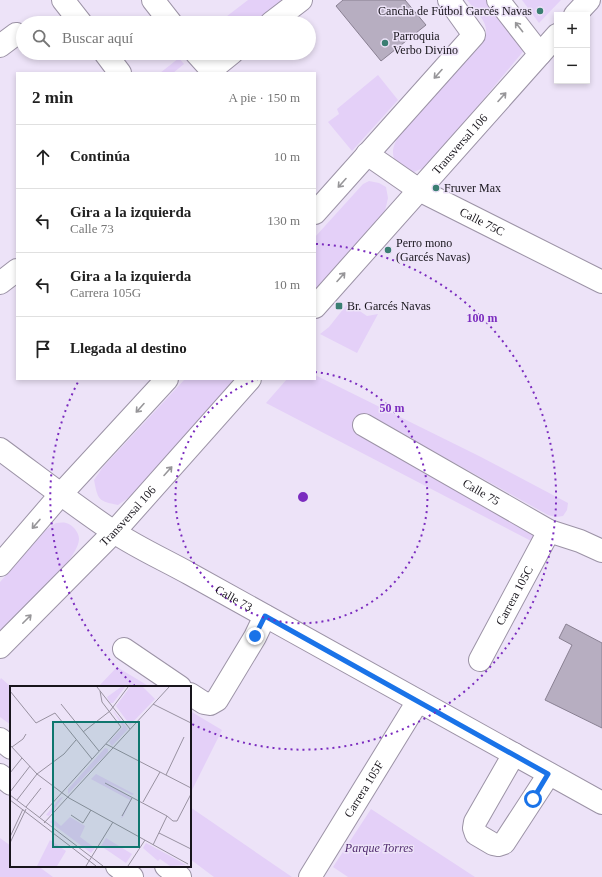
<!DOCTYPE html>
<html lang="es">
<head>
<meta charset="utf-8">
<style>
	:root { --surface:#fff; --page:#f6f6f6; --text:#222; --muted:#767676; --line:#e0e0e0 }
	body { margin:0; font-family:Georgia,serif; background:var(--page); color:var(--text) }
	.controls { position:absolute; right:12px; top:12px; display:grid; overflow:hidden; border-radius:0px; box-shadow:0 2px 6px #0003 }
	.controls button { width:36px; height:36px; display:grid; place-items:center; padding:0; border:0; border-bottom:1px solid var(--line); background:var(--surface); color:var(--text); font:20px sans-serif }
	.stop { position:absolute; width:12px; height:12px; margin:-9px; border:3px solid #1a73e8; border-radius:50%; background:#fff }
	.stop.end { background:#1a73e8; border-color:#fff; box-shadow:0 1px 4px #0008 }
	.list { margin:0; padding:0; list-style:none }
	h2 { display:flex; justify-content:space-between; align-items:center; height:52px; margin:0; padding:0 16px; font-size:17px }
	h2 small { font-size:13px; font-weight:400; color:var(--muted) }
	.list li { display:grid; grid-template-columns:26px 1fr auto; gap:12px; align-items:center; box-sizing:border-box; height:64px; padding:0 16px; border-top:1px solid var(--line) }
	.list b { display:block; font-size:15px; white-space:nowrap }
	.list p { margin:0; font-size:13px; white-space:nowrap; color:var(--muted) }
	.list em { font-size:13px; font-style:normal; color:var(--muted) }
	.icon { flex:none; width:22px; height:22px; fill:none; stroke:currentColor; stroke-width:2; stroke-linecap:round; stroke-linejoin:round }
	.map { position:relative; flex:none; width:602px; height:877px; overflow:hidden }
	.search { position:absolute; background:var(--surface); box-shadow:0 2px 6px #0003; left:16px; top:16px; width:300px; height:44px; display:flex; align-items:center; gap:10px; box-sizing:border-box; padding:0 14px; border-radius:22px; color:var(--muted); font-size:15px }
	.panel { position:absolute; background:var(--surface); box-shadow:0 2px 6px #0003; left:16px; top:72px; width:300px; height:308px; border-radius:0px }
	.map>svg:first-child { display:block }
	.green { fill:#e4d0f8 }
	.building { fill:#b7aec1; stroke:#898092 }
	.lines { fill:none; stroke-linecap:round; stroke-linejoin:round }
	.minor-casing { stroke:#9c93a6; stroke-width:24 }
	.major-casing { stroke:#9c93a6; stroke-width:24 }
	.minor { stroke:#fff; stroke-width:22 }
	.major { stroke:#fff; stroke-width:22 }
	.oneway { stroke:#979699 }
	.route { stroke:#1a73e8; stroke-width:5 }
	.ring { fill:none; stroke:#7b2cbf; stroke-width:2; stroke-dasharray:2 4 }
	.poi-dot { fill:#3a7e72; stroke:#ede3f8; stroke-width:1.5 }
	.labels { text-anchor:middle; stroke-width:3; stroke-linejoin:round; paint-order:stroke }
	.poi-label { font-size:12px; fill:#18151c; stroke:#ede3f8; text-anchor:start }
	.street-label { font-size:12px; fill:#18151c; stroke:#ede3f8 }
	.park-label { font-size:12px; font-style:italic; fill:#512c6f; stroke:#ede3f8 }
	.inset-road { fill:none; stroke:#9891a0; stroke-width:1 }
	.view { fill:#0f766e; fill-opacity:0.15; stroke:#0f766e; stroke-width:2 }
	.inset-edge { fill:none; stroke:#18151c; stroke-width:2 }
	.centre { fill:#7b2cbf; stroke:#ede3f8; stroke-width:2 }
	.ring-label { font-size:12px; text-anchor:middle; font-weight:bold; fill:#7b2cbf; stroke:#ede3f8; stroke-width:3; stroke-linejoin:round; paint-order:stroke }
</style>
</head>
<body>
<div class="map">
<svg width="602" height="877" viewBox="0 0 602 877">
	<rect width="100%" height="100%" fill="#ede3f8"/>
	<!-- green -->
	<path class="green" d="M 248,0 L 285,0 L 256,23 L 218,23 Z
		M 467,0 L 486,0 L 526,48 L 428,166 L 414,172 L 400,171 C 390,153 391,149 401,132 L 482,44 C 484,41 486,37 486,34 C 488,21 475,10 467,0 Z
		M 522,0 L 561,0 L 539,23 Z
		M 179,58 L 184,64 L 173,73 L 160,73 Z
		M 378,75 L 398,100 L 352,151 L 328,122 L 339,114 L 337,109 Z
		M 369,181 L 379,183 L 386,187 L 388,198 L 385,211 L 359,243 L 315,294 L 315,237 L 363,184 Z
		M 348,303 L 367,316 L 378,314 L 357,353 L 320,334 L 329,327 Z
		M 315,375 L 479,456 L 568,503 L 567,510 L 563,516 L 556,517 L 548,515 L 383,423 L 379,427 L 527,512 C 536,518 549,524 550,536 L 536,576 L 493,658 C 487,667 485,669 474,671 L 537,544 L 266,403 L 287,379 L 315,379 Z
		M 185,379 L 240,379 L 134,494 L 118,505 C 98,501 98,500 94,480 L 103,467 Z
		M 56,523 C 59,523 63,522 66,523 C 72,524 79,532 79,539 C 79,546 72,556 68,562 L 0,632 L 0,582 L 47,529 Z
		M 117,667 L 150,687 L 98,687 Z
		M 1,678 L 11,687 L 11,725 L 0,717 L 0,680 Z
		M 190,711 L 222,730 L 190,794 Z
		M 190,807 L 292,877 L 214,877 L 190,859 Z
		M 371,809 L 475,877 L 348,877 L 333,867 Z
		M 0,838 L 11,846 L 11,866 L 38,866 L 53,877 L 0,877 Z"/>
	<!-- building -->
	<path class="building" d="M 343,0 L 405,0 L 426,25 L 381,61 L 336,6 Z
		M 566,624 L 602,643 L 602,728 L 545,700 L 572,645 L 559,638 Z"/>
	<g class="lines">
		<!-- minor casing -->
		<g class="minor-casing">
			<g id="minor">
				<path d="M 63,0 L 81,23"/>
				<path d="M 153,0 L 171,23"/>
				<path d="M 498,0 L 540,54"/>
				<path d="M 575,15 L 589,0"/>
				<path d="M 271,23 L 301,0"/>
				<path d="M 0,46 L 16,34"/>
				<path d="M 105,53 L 120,73"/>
				<path d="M 196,53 L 214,73"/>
				<path d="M 211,70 L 232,53"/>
				<path id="s1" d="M 367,154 L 419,190 L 602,282"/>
				<path d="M 315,213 L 474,35 L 449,0"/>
				<path d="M 0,283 L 17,270"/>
				<path id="s2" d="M 315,307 L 557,35"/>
				<path id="s3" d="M 364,425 L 549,531 L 580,541 L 602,551"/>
				<path id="s4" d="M 0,449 C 38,477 75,506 114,532 C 138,548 165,560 190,574 L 602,803"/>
				<path d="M 0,565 L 61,494 L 167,379"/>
				<path id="s5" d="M 0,647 L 114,532 L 250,379"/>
				<path d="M 124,649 L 180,687"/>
				<path id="s6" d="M 480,660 L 549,531"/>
				<path d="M 190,694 L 204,703 L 210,704 L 217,700 L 255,637 L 265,616"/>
				<path d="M 514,754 L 475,822 L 474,828 L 476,834 L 493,844 L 498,845 L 504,843 L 549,774"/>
				<path id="s7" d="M 310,877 L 418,701"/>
			</g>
		</g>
		<!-- major casing -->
		<g class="major-casing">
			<path id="major" d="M 0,739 L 11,748
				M 0,775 L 11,784
				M 117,866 L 132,877
				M 166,866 L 180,877"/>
		</g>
		<!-- minor -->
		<use href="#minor" class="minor"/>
		<!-- major -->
		<use href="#major" class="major"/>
	</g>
	<!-- one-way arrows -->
	<defs><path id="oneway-shaft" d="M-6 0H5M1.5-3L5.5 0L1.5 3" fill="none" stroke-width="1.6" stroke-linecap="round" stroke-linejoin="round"/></defs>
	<g class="oneway">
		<use href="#oneway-shaft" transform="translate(519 27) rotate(-128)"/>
		<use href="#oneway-shaft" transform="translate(438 74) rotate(132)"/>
		<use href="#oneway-shaft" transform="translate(502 97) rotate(-48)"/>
		<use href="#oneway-shaft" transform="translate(342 183) rotate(132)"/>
		<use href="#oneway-shaft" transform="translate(341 277) rotate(-48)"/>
		<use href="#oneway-shaft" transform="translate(140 408) rotate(132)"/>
		<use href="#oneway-shaft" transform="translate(168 471) rotate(-48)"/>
		<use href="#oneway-shaft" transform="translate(36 524) rotate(131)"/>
		<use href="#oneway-shaft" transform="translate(27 619) rotate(-45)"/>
	</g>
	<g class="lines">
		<!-- route -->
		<path class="route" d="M 255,636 L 265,616 L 548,774 L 533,799"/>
	</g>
	<!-- distance rings -->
	<g class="ring">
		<path d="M315 372A126 126 0 1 1 258 379"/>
		<path d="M135 686A253 253 0 0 1 79 380M316 244A253 253 0 1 1 190 723"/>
	</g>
	<!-- markers -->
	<g class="poi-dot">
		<circle cx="540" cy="11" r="4"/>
		<circle cx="385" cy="43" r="4"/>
		<circle cx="436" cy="188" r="4"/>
		<circle cx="388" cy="250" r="4"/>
		<rect x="335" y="302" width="8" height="8" rx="2"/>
	</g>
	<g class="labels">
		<!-- poi labels -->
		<g class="poi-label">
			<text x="532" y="15" text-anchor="end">Cancha de Fútbol Garcés Navas</text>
			<text x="393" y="40">Parroquia<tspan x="393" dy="14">Verbo Divino</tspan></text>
			<text x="444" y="192">Fruver Max</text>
			<text x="396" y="247">Perro mono<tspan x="396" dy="14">(Garcés Navas)</tspan></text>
			<text x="347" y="310">Br. Garcés Navas</text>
		</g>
		<!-- street labels -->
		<g class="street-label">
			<text dy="4" stroke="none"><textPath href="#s2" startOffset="218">Transversal 106</textPath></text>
			<text dy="4" stroke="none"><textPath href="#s1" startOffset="134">Calle 75C</textPath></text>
			<text dy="4" stroke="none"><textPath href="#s3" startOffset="135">Calle 75</textPath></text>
			<text dy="4" stroke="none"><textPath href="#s5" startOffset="183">Transversal 106</textPath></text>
			<text dy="4" stroke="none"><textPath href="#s6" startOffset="73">Carrera 105C</textPath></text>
			<text dy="4" stroke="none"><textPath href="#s4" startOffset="278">Calle 73</textPath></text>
			<text dy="4" stroke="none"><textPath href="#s7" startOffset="103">Carrera 105F</textPath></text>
		</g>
		<!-- park labels -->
		<g class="park-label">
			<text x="379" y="852">Parque Torres</text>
		</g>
	</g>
	<!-- overview -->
	<g transform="translate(10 686)">
		<rect width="181" height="181" fill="#ede3f8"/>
		<path d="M 111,1 L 115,1 L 103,17 L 100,17 L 97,11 ZM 120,1 L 133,1 L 145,13 L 120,39 L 106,20 ZM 102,23 L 118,43 L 102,60 L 99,56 L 113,41 ZM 95,62 L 98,63 L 98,66 L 58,108 L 58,103 ZM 86,88 L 124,108 L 122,109 L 98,97 L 122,112 L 113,131 L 111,132 L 120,114 L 81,93 ZM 53,111 L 39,130 L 36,129 L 50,112 ZM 60,131 L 75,140 L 70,151 L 85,162 L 81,167 L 40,136 L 43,133 L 51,140 ZM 96,152 L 122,168 L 116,177 L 91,160 ZM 40,154 L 56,165 L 47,180 L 27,180 ZM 136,157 L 164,172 L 176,179 L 160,180 L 150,173 L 148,175 L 133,162 Z" fill="#e4d0f8"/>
		<path class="inset-road" d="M 87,1 L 120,43M 0,5 L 26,37 L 45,27 L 82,73M 51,18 L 89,65M 143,18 L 181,37M 73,46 L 100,25 L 118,1M 96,58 L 181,102M 0,59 L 27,88 L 59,112 L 178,178M 2,61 L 13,53 L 16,48M 0,87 L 12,72M 156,89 L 174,51M 95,97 L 157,130 L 143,159M 0,106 L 20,80M 0,109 L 93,180M 0,114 L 86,180M 7,114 L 27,88 L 54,68 L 66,54M 133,116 L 150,86M 16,121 L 31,102M 61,129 L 73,137 L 81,124M 112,130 L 122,112M 157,130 L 163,135 L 167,135 L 181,108M 29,132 L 111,41 L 92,16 L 90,5M 34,137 L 159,1M 149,147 L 181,163M 0,151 L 13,123M 0,157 L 16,123M 76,180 L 103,136M 118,180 L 135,154"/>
		<path class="view" d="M 43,36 L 129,36 L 129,161 L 43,161 Z"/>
		<rect width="181" height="181" class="inset-edge"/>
	</g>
	<circle cx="303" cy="497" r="6" class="centre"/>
	<g class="ring-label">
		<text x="482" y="322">100 m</text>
		<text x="392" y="412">50 m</text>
	</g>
</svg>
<div class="controls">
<button>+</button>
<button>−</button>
</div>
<div class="stop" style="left:533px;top:799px"></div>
<div class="stop end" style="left:255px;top:636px"></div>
<div class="search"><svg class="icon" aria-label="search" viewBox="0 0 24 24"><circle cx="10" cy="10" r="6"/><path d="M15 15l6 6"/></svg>Buscar aquí</div>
<section class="panel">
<h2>2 min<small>A pie · 150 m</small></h2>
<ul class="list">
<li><svg class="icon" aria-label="ahead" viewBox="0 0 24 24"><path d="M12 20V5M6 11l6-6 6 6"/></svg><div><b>Continúa</b></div><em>10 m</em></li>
<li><svg class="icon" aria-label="left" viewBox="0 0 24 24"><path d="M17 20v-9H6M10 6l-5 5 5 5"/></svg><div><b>Gira a la izquierda</b><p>Calle 73</p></div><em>130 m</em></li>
<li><svg class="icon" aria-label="left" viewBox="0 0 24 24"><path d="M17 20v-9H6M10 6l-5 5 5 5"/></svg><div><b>Gira a la izquierda</b><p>Carrera 105G</p></div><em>10 m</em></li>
<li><svg class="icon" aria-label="arrive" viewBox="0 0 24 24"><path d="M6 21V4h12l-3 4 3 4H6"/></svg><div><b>Llegada al destino</b></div></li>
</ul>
</section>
</div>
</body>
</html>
